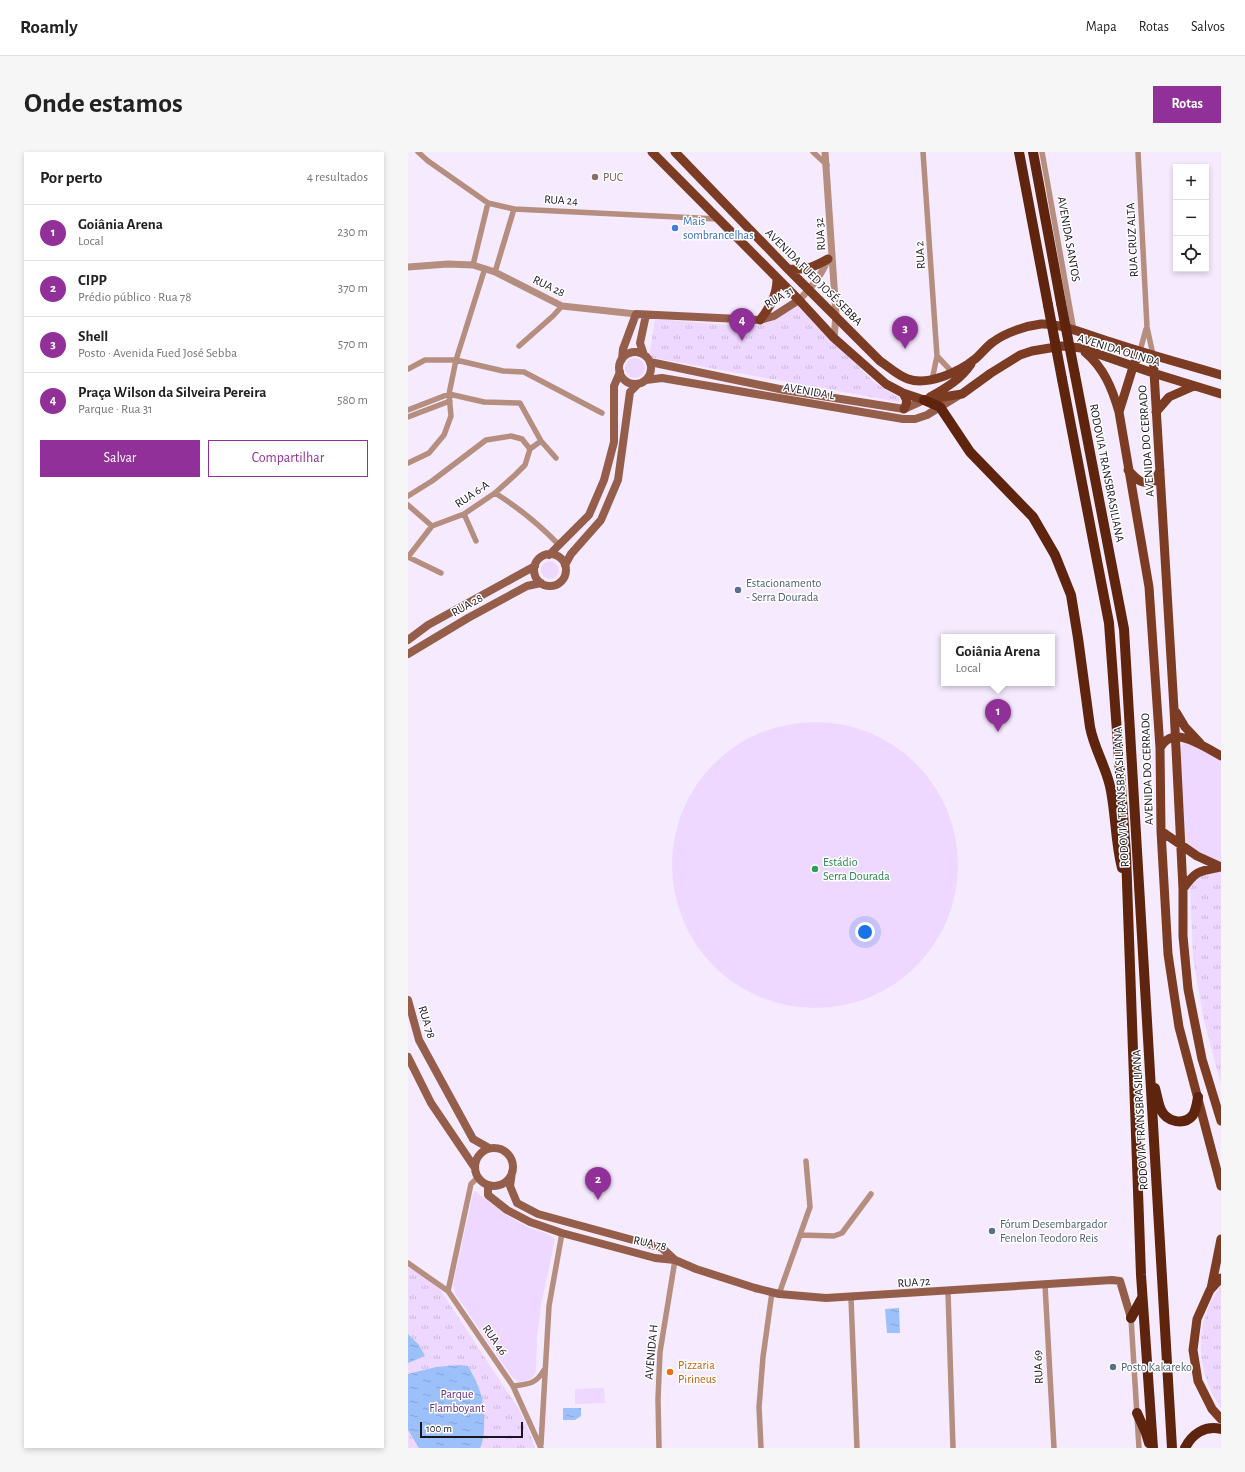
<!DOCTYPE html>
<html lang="pt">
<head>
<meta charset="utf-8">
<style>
	:root { --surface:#fff; --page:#f6f6f6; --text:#222; --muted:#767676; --line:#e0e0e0; --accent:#913098 }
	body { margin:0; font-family:"Alegreya Sans",sans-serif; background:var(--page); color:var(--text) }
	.controls { position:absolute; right:12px; top:12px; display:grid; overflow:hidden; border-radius:0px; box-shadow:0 2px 6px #0003 }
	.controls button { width:36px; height:36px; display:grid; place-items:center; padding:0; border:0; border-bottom:1px solid var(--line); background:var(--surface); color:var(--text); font:20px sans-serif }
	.scale { position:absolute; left:12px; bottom:10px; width:103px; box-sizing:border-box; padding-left:4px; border:2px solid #1a141e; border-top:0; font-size:11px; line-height:14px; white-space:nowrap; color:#1a141e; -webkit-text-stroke:3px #fff; paint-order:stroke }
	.you { position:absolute; left:457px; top:780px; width:14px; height:14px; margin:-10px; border:3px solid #fff; border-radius:50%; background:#1a73e8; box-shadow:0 0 0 6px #1a73e833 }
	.badge { display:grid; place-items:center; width:26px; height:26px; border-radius:50%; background:var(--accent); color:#fff; font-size:13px; font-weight:700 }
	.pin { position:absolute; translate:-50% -33px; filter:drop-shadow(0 1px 2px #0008) }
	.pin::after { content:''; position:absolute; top:21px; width:14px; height:12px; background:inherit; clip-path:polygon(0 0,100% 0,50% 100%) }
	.popup { position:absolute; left:533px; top:482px; width:114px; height:52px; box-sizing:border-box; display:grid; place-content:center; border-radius:0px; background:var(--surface); filter:drop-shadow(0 1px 3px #0005); font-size:13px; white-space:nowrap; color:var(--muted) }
	.popup b { font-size:15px; color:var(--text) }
	.popup::after { content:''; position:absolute; left:50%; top:100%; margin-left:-8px; border:8px solid transparent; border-top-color:var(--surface) }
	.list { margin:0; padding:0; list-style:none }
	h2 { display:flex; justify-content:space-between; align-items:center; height:52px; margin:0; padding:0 16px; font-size:17px }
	h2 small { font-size:13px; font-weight:400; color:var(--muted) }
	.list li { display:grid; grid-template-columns:26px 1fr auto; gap:12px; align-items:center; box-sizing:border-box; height:56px; padding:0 16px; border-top:1px solid var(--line) }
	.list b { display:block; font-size:15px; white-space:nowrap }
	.list p { margin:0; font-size:13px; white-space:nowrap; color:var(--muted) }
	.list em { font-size:13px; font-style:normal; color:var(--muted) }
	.actions { display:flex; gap:8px; padding:12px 16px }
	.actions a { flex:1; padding:9px 0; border:1px solid var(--accent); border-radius:0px; text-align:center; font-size:14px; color:var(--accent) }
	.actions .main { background:var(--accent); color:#fff }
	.icon { flex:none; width:22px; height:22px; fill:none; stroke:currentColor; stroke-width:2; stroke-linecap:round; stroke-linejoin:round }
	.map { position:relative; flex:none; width:813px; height:1296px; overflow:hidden; border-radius:0px }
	header { display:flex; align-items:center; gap:24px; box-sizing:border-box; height:56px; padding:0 20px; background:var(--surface); border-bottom:1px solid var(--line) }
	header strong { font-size:19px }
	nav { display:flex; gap:22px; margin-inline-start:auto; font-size:14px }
	.intro { display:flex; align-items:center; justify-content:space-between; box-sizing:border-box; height:96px; padding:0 24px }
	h1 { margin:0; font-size:28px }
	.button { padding:10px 18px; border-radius:0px; background:var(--accent); color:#fff; font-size:14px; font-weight:700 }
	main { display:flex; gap:24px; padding:0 24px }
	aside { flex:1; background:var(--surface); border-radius:0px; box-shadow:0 2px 6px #0003 }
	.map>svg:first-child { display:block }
	.grass { fill:#eed8ff }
	.park { fill:url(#park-tufts) }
	.water { fill:url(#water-ripples) }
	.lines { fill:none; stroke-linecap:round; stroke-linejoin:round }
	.minor { stroke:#b58e80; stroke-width:5.5 }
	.tertiary { stroke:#b58e80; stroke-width:7 }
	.secondary { stroke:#955e4b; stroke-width:8 }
	.primary { stroke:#7c3c23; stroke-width:9 }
	.motorway { stroke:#5e240d; stroke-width:10 }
	.motorway-bridge { stroke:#5e240d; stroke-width:10 }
	.education-dot { fill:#8d6e63; stroke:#fff; stroke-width:1.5 }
	.shop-dot { fill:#3f7fe0; stroke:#fff; stroke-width:1.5 }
	.service-dot { fill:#5c6f8a; stroke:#fff; stroke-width:1.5 }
	.leisure-dot { fill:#2e9e5b; stroke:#fff; stroke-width:1.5 }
	.food-dot { fill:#e8710a; stroke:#fff; stroke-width:1.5 }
	.labels { text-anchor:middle; stroke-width:3; stroke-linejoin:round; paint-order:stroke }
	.education-label { font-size:12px; fill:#785e54; stroke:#fff; text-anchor:start }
	.street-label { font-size:12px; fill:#1a141e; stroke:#fff }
	.shop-label { font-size:12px; fill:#366cbe; stroke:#fff; text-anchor:start }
	.service-label { font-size:12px; fill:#4e5e75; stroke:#fff; text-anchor:start }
	.leisure-label { font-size:12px; fill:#27864d; stroke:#fff; text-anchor:start }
	.food-label { font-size:12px; fill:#c56008; stroke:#fff; text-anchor:start }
	.park-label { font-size:12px; fill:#662f86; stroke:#fff }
</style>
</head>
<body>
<header>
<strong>Roamly</strong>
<nav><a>Mapa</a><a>Rotas</a><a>Salvos</a></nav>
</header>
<div class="intro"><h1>Onde estamos</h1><a class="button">Rotas</a></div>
<main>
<aside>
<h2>Por perto<small>4 resultados</small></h2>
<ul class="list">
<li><span class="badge">1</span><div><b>Goiânia Arena</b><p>Local</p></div><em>230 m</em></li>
<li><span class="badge">2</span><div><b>CIPP</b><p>Prédio público · Rua 78</p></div><em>370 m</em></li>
<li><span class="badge">3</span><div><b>Shell</b><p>Posto · Avenida Fued José Sebba</p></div><em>570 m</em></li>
<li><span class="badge">4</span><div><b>Praça Wilson da Silveira Pereira</b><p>Parque · Rua 31</p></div><em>580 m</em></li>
</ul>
<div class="actions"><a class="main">Salvar</a><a>Compartilhar</a></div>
</aside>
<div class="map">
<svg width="813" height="1296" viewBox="0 0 813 1296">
	<defs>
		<pattern id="park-tufts" width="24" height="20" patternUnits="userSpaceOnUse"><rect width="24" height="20" fill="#eed8ff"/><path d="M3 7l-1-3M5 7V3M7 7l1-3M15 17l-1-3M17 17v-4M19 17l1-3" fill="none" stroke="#ccb8da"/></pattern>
		<pattern id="water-ripples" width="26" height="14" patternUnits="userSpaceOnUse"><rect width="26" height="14" fill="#9cc0fa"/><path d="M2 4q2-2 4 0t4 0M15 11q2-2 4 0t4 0" fill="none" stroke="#86a4d6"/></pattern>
	</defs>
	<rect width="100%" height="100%" fill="#f6ebfe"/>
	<!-- grass -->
	<path class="grass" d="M217 216a10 10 0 1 1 20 0a10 10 0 1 1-20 0Z
		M133 418a9 9 0 1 1 18 0a9 9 0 1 1-18 0Z
		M264 713a143 143 0 1 1 286 0a143 143 0 1 1-286 0Z
		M 781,591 L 813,608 L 813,709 L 793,704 L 776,691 L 771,596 L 775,592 Z
		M 67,1039 L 100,1064 L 120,1075 L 142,1083 L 147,1087 L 133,1153 L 129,1184 L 128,1220 L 124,1226 L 118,1229 L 111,1230 L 105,1226 L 48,1143 L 45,1132 L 65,1042 Z
		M 196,1236 L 197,1251 L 167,1252 L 167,1237 Z"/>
	<!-- park -->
	<path class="park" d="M 390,153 L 466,230 L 492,246 L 491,250 L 241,205 L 247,167 L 333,174 L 348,173 L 367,167 Z
		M 813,719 L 813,932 L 796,869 L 785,807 L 782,737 L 786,725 Z
		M 0,1115 L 23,1129 L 31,1136 L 112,1259 L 121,1279 L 127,1296 L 0,1296 Z
		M 813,1134 L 813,1256 C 787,1219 785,1170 813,1134 Z"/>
	<!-- water -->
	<path class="water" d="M 491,1156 L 492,1181 L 479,1181 L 477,1157 Z
		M 0,1182 L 11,1193 L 17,1204 L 0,1211 Z
		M 51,1213 L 60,1214 C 65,1223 70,1232 73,1243 C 77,1255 78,1285 72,1296 L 11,1296 L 0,1278 L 0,1222 L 28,1215 Z
		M 155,1256 L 173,1256 L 173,1264 L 167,1268 L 155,1268 Z"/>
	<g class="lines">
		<!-- minor -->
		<path class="minor" d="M 10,0 L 20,9 L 80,51 L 106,57 L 310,67
			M 405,0 L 419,13
			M 515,0 L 529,204 L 545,221
			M 634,0 L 666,179
			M 730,0 L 739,175 L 745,203
			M 65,113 L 80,51
			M 87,120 L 106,57
			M 111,194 L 145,164 L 154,154
			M 732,199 L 738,177
			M 0,217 L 17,208 L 48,208 L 95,219 L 116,220 L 194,261
			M 524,228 L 529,204
			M 41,242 L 76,250 L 112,251 L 133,289 L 148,306
			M 0,258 L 41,242
			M 0,265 L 42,249
			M 0,311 L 21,301 L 36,283 L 43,264 L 41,242 L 48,208 L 77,116
			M 87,341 C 111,356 131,372 151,393
			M 0,344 L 24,329 L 78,288 L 103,284 L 114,287 L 122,297
			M 0,353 L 24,374
			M 56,362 L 68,389
			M 33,421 L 0,405 L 24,374 L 56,362 L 87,341 L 107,323 L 117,313 L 122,297 L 133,289
			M 392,1083 L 426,1084 L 434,1081 L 463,1042
			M 0,1111 L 40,1139 L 105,1234 L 133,1296
			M 637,1133 L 646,1296
			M 40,1139 L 63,1032 L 70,1025
			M 540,1140 L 545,1296
			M 371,1142 L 402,1055 L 398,1009
			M 443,1146 L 449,1296
			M 723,1166 L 731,1296
			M 105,1234 C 121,1232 128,1232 136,1218
			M 133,1292 L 141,1154 L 154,1081
			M 251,1296 L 250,1247 L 252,1200 L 267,1108
			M 353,1296 L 351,1255 L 355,1205 L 364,1140"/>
		<!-- tertiary -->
		<path class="tertiary" d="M 417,0 L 428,163 L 426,186
			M 0,115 L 40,112 L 65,113 L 87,120 L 154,154 L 228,162
			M 391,148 C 403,136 415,122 420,106"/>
		<!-- secondary -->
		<path class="secondary" d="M211 216a16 16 0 1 1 32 0a16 16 0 1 1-32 0Z
			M 236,203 L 232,191 L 238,163
			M 214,207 L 215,197 L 228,162 L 352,168 L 366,164 L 391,148
			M 242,210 L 376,238 L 496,257 L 516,248
			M 238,228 L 254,226 L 495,267 L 507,267 L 519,263 L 553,242
			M126 418a16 16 0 1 1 32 0a16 16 0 1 1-32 0Z
			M 141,403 L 181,363 L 196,328 L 206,290 L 206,234 L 212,220
			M 157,413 L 163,402 L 193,368 L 210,328 L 222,240 L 230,232
			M 0,488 L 20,473 L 127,414
			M 0,502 L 60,466 L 119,434 L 133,431
			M 0,848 L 11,888 L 65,987 L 81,996
			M 0,905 L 23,951 L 67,1016
			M67 1015a19 19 0 1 1 38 0a19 19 0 1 1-38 0Z
			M 104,1020 L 102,1034 L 109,1051 L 130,1062 L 254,1096 L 267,1108 L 288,1117 L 347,1136 L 371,1142 L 418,1146 L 704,1128 L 712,1129 L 723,1166
			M 80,1033 L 80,1043 L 99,1058 L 122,1070 L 154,1081 L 247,1106 L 267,1108"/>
		<!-- primary -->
		<path class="primary" d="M 244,0 L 391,148 L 426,186 L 478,232 L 495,241 L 516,248 L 554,242 L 583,221 L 612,203 L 624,199 L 654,194 L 673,196 L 745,221 L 813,242
			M 267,0 L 380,117 L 472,209 C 481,215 489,223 500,227 C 520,234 551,220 567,207 C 573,202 578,195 585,190 C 597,181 617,174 633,172 C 653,171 682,184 703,190 C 739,202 776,212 813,223
			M 380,117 C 398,118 404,116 420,107
			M 352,168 C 362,155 369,143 369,127
			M 732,199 L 725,215 L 711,260 L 741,435 L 752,596 L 753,679 L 760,802 L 771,875 L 813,1034
			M 677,200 C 696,216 704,236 711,260
			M 745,203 L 766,557 L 775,737 L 775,784 L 780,837 L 794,907 L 813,969
			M 495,241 C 499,248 500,250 496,257
			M 522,245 C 538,236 553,227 563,212
			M 748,260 L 761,245 L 786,234
			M 720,318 C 730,328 732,333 747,329 L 752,318
			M 768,560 L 777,575 L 792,591
			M 752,596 C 755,590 762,584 770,585 C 781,585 803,598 813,604
			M 753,679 L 789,704 L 813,715
			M 775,737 C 788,718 792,719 813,715
			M 813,1126 L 802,1138 L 789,1167 L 785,1198 L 790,1229 L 804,1257 L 813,1267
			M 803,1137 L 813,1087"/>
		<!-- motorway -->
		<path class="motorway" d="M 611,0 L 640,153
			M 625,0 L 653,151
			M 667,223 L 716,477 L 764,1296
			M 654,227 L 701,471 L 718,702 L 733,1123 L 745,1296
			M 516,248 L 532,255 L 562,300 L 625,365 L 647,403 L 663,443 L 670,486 L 682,575 C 686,596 697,613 702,634 C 708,661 707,689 714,716
			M 747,936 C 749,943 750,951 753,958 C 759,970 776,974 785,963 C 788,958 789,951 790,945
			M 723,1166 L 734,1146
			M 729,1261 L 738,1281 L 741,1291
			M 777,1296 C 784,1282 797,1273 813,1277"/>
		<!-- motorway-bridge -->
		<path class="motorway-bridge" d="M 653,151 L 667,223
			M 640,153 L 654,227"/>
	</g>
	<!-- markers -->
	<circle class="education-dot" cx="187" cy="25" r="4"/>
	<circle class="shop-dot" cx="267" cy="76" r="4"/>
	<g class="service-dot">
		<circle cx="330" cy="438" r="4"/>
		<circle cx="584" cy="1079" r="4"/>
		<circle cx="705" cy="1215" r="4"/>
	</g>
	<circle class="leisure-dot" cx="407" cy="717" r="4"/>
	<circle class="food-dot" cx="262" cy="1220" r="4"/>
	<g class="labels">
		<!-- education labels -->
		<g class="education-label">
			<text x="195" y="29">PUC</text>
		</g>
		<!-- street labels -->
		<g class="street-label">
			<text transform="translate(153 48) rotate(3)" y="4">RUA 24</text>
			<text transform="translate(412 82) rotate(-94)" y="4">RUA 32</text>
			<text transform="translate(661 87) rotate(80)" y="4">AVENIDA SANTOS</text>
			<text transform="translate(724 88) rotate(-93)" y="4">RUA CRUZ ALTA</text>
			<text transform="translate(512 103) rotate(-94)" y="4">RUA 2</text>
			<text transform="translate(406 125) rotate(45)" y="4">AVENIDA FUED JOSÉ SEBBA</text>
			<text transform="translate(141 134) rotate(26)" y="4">RUA 28</text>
			<text transform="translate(371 145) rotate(-31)" y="4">RUA 31</text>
			<text transform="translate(711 198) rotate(17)" y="4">AVENIDA OLINDA</text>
			<text transform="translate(401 239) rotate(10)" y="4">AVENIDA L</text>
			<text transform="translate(738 289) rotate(-94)" y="4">AVENIDA DO CERRADO</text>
			<text transform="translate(699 321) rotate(79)" y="4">RODOVIA TRANSBRASILIANA</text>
			<text transform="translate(64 342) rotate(-34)" y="4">RUA 6-A</text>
			<text transform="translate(59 453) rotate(-29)" y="4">RUA 28</text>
			<text transform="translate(739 617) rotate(-92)" y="4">AVENIDA DO CERRADO</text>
			<text transform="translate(713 645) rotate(-93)" y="4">RODOVIA TRANSBRASILIANA</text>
			<text transform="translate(19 870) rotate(73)" y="4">RUA 78</text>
			<text transform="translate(732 968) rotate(-93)" y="4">RODOVIA TRANSBRASILIANA</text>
			<text transform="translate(242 1091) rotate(12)" y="4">RUA 78</text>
			<text transform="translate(506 1130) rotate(-4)" y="4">RUA 72</text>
			<text transform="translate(87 1188) rotate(55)" y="4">RUA 46</text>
			<text transform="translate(243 1200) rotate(-85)" y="4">AVENIDA H</text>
			<text transform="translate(630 1215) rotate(-93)" y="4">RUA 69</text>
		</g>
		<!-- shop labels -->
		<g class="shop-label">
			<text x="275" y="73">Mais<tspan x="275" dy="14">sombrancelhas</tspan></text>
		</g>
		<!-- service labels -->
		<g class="service-label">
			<text x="338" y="435">Estacionamento<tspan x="338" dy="14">- Serra Dourada</tspan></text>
			<text x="592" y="1076">Fórum Desembargador<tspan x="592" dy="14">Fenelon Teodoro Reis</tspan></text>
			<text x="713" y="1219">Posto Kakareko</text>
		</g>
		<!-- leisure labels -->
		<g class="leisure-label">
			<text x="415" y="714">Estádio<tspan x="415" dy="14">Serra Dourada</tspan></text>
		</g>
		<!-- food labels -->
		<g class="food-label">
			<text x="270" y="1217">Pizzaria<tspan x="270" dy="14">Pirineus</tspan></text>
		</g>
		<!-- park labels -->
		<g class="park-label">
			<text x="49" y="1246">Parque<tspan x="49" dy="14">Flamboyant</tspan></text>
		</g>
	</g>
</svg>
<div class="controls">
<button>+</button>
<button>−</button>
<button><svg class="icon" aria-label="locate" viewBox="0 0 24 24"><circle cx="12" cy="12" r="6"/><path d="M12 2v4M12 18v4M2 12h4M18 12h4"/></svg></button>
</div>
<div class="scale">100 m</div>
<div class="you"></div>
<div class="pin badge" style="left:590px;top:580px">1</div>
<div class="popup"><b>Goiânia Arena</b>Local</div>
<div class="pin badge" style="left:190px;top:1048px">2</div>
<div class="pin badge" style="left:497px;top:197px">3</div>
<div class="pin badge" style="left:334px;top:189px">4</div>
</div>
</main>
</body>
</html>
